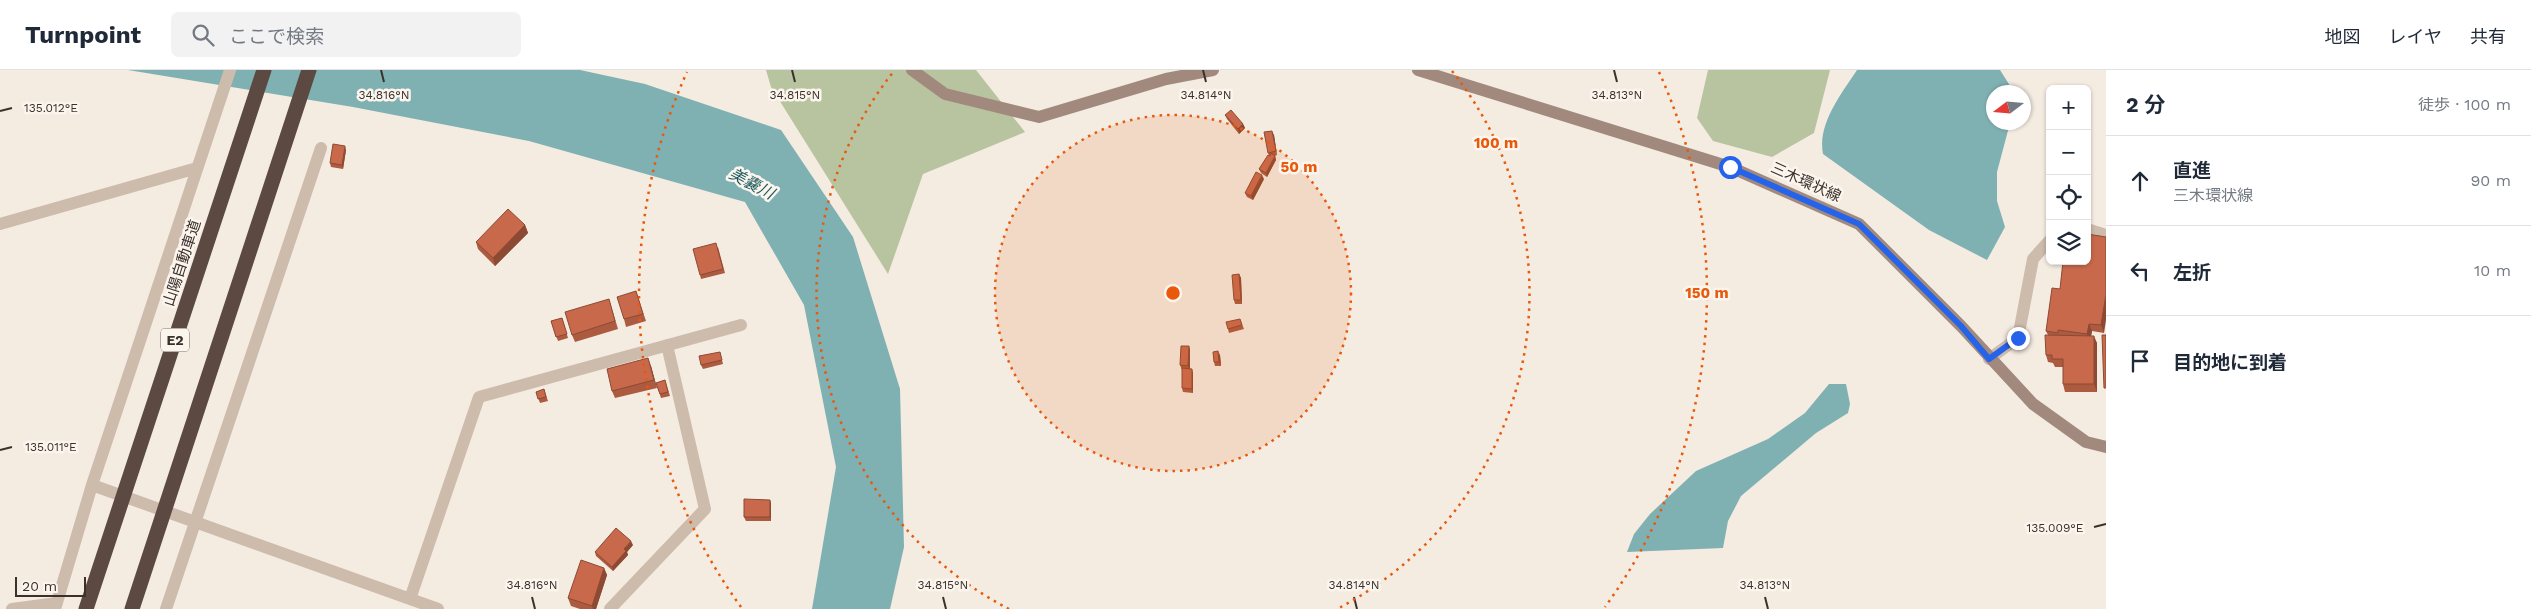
<!DOCTYPE html>
<html lang="ja">
<head>
<meta charset="utf-8">
<style>
	:root { --surface:#fff; --page:#f2f2f3; --text:#1f2937; --muted:#747a83; --line:#e0e1e3 }
	body { margin:0; font-family:"Work Sans","Noto Sans JP",sans-serif; background:var(--page); color:var(--text) }
	.controls { position:absolute; right:15px; top:15px; display:grid; overflow:hidden; border-radius:8px; box-shadow:0 1px 4px #0004 }
	.controls button { width:45px; height:45px; display:grid; place-items:center; padding:0; border:0; border-bottom:1px solid var(--line); background:var(--surface); color:var(--text); font:25px sans-serif }
	.compass { position:absolute; left:1986px; top:15px; width:45px; height:45px; border-radius:50%; background:var(--surface); box-shadow:0 1px 4px #0004; rotate:254deg }
	.scale { position:absolute; left:15px; bottom:12px; width:71px; box-sizing:border-box; padding-left:5px; border:2px solid #3b302b; border-top:0; font-size:14px; line-height:18px; white-space:nowrap; color:#3b302b; -webkit-text-stroke:4px #fbf5ee; paint-order:stroke }
	.stop { position:absolute; width:15px; height:15px; margin:-11px; border:4px solid #2563eb; border-radius:50%; background:#fff }
	.stop.end { background:#2563eb; border-color:#fff; box-shadow:0 1px 5px #0008 }
	.list { margin:0; padding:0; list-style:none }
	h2 { display:flex; justify-content:space-between; align-items:center; height:65px; margin:0; padding:0 20px; font-size:21px }
	h2 small { font-size:16px; font-weight:400; color:var(--muted) }
	.list li { display:grid; grid-template-columns:32px 1fr auto; gap:15px; align-items:center; box-sizing:border-box; height:90px; padding:0 20px; border-top:1px solid var(--line) }
	.list b { display:block; font-size:19px; white-space:nowrap }
	.list p { margin:0; font-size:16px; white-space:nowrap; color:var(--muted) }
	.list em { font-size:16px; font-style:normal; color:var(--muted) }
	.icon { flex:none; width:28px; height:28px; fill:none; stroke:currentColor; stroke-width:2; stroke-linecap:round; stroke-linejoin:round }
	.map { position:relative; flex:none; width:2106px; height:539px; overflow:hidden }
	header { display:flex; align-items:center; gap:30px; box-sizing:border-box; height:70px; padding:0 25px; background:var(--surface); border-bottom:1px solid var(--line) }
	header strong { font-size:24px }
	nav { display:flex; gap:28px; margin-inline-start:auto; font-size:18px }
	.search { width:350px; height:45px; background:var(--page); display:flex; align-items:center; gap:12px; box-sizing:border-box; padding:0 18px; border-radius:8px; color:var(--muted); font-size:19px }
	main { display:flex }
	aside { flex:1; background:var(--surface) }
	.map>svg:first-child { display:block }
	.green { fill:#b8c4a0 }
	.water { fill:#7fb0b2 }
	.lines { fill:none; stroke-linecap:round; stroke-linejoin:round }
	.minor { stroke:#cdbbac; stroke-width:12 }
	.secondary { stroke:#a18a7d; stroke-width:12 }
	.motorway-bridge { stroke:#5c4a42; stroke-width:15 }
	.wall { fill:#ac5a40 }
	.shaded-wall { fill:#8c4a34 }
	.building { fill:#c8694b; stroke:#8c4a34 }
	.route { stroke:#2563eb; stroke-width:6 }
	.ticks { fill:none; stroke:#3b302b; stroke-width:2 }
	.ring { fill:none; stroke:#e8590c; stroke-width:2.5; stroke-dasharray:2.5 5 }
	.labels { text-anchor:middle; stroke-width:5; stroke-linejoin:round; paint-order:stroke }
	.shield { fill:#fbf5ee; stroke:#756b66; stroke-width:1 }
	.shield-label { font-size:14px; font-weight:bold; fill:#3b302b }
	.street-label { font-size:15px; fill:#3b302b; stroke:#fbf5ee }
	.water-label { font-size:16px; font-style:italic; fill:#1f5a5e; stroke:#fbf5ee }
	.ticks-label { font-size:12px; text-anchor:middle; fill:#3b302b; stroke:#fbf5ee; stroke-width:5; stroke-linejoin:round; paint-order:stroke }
	.centre { fill:#e8590c; stroke:#fbf5ee; stroke-width:2.5 }
	.ring-label { font-size:15px; text-anchor:middle; font-weight:bold; fill:#e8590c; stroke:#fbf5ee; stroke-width:5; stroke-linejoin:round; paint-order:stroke }
</style>
</head>
<body>
<header>
<strong>Turnpoint</strong>
<div class="search"><svg class="icon" aria-label="search" viewBox="0 0 24 24"><circle cx="10" cy="10" r="6"/><path d="M15 15l6 6"/></svg>ここで検索</div>
<nav><a>地図</a><a>レイヤ</a><a>共有</a></nav>
</header>
<main>
<div class="map">
<svg width="2106" height="539" viewBox="0 0 2106 539">
	<rect width="100%" height="100%" fill="#f4ebe1"/>
	<!-- green -->
	<path class="green" d="M 766,0 L 976,0 L 1025,62 L 923,104 L 888,204 L 771,17 Z
		M 1708,0 L 1830,0 L 1814,63 L 1772,87 L 1713,71 L 1697,48 Z"/>
	<!-- water -->
	<path class="water" d="M 128,0 L 580,0 L 645,14 L 781,60 L 853,167 L 900,319 L 904,477 L 890,539 L 812,539 L 836,397 L 804,235 L 745,132 L 529,71 L 353,37 Z
		M 1857,0 L 2000,0 L 2014,22 L 1994,22 L 1994,52 L 2010,53 L 1997,102 L 1997,131 L 2005,157 L 1987,190 L 1929,160 L 1823,84 C 1817,54 1842,23 1857,0 Z
		M 1829,314 L 1846,314 L 1850,334 L 1848,343 L 1816,363 L 1741,426 L 1728,451 L 1723,478 L 1627,482 L 1634,464 L 1650,444 L 1696,401 L 1768,369 L 1805,343 Z"/>
	<g class="lines">
		<!-- minor -->
		<path class="minor" d="M 0,154 L 197,98
			M 2087,159 L 2106,165
			M 1989,289 L 2018,268 L 2033,189 L 2050,170
			M 92,415 L 438,539
			M 410,529 L 479,327 L 741,255
			M 12,539 L 57,533
			M 55,539 L 92,415 L 230,0
			M 166,539 L 321,78
			M 610,539 L 705,439 L 667,275"/>
		<!-- secondary -->
		<path class="secondary" d="M 912,0 L 945,24 L 1039,47 L 1166,9 L 1213,0
			M 1418,0 L 1730,97 L 1859,154 L 1961,256 L 2033,334 L 2086,372 L 2106,377"/>
		<!-- motorway-bridge -->
		<path class="motorway-bridge" d="M 86,539 L 264,0
			M 132,539 L 309,0"/>
	</g>
	<!-- wall -->
	<path class="wall" d="M 1225,45 L 1243,54 L 1245,58 L 1239,64 L 1227,49 Z
		M 1274,65 L 1277,85 L 1275,86 L 1276,90 L 1267,107 L 1261,103 L 1259,99 L 1269,85 L 1268,83 Z
		M 346,80 L 343,99 L 331,97 L 330,93 Z
		M 1264,109 L 1253,130 L 1247,127 L 1245,123 Z
		M 525,155 L 528,163 L 495,196 L 478,179 L 476,172 Z
		M 2106,167 L 2104,263 L 2092,261 L 2091,266 L 2097,273 L 2097,322 L 2065,322 L 2063,314 L 2063,297 L 2055,297 L 2053,293 L 2048,292 L 2046,285 L 2048,265 L 2046,261 L 2060,219 Z
		M 718,177 L 725,203 L 701,209 L 700,205 Z
		M 1239,204 L 1241,208 L 1242,234 L 1235,234 L 1234,230 Z
		M 636,221 L 646,251 L 626,257 L 624,249 Z
		M 609,229 L 618,259 L 575,272 L 572,265 Z
		M 562,248 L 568,268 L 558,271 L 551,251 Z
		M 1240,249 L 1244,259 L 1229,263 L 1228,259 Z
		M 1189,276 L 1190,280 L 1190,299 L 1193,303 L 1193,323 L 1183,322 L 1182,318 L 1182,300 L 1180,295 Z
		M 720,282 L 723,294 L 703,299 L 701,295 Z
		M 1220,285 L 1221,296 L 1215,296 L 1214,292 Z
		M 651,296 L 657,318 L 615,328 L 612,321 Z
		M 665,310 L 670,326 L 661,328 L 656,313 Z
		M 544,319 L 548,331 L 540,333 L 536,322 Z
		M 770,430 L 771,434 L 771,451 L 746,451 L 744,447 Z
		M 633,475 L 627,482 L 628,485 L 613,501 L 596,486 L 595,482 Z
		M 604,498 L 607,505 L 596,539 L 580,539 L 571,536 L 568,528 Z"/>
	<!-- shaded-wall -->
	<path class="shaded-wall" d="M 1243,54 L 1245,58 L 1239,64 L 1238,59 Z
		M 1272,61 L 1274,65 L 1277,85 L 1276,81 Z
		M 345,76 L 346,80 L 343,99 L 342,95 Z
		M 1275,86 L 1276,90 L 1267,107 L 1266,103 Z
		M 1262,105 L 1264,109 L 1253,130 L 1251,126 Z
		M 525,155 L 528,163 L 495,196 L 493,188 Z
		M 1239,204 L 1241,208 L 1242,234 L 1241,230 Z
		M 2106,224 L 2106,250 L 2104,263 L 2101,255 Z
		M 2089,254 L 2092,261 L 2090,272 L 2087,264 Z
		M 2094,266 L 2097,273 L 2097,322 L 2094,314 Z
		M 1189,276 L 1190,280 L 1190,300 L 1188,296 Z
		M 1218,281 L 1220,285 L 1221,296 L 1219,292 Z
		M 648,288 L 651,296 L 657,318 L 654,310 Z
		M 1192,299 L 1193,303 L 1193,323 L 1192,319 Z
		M 770,430 L 771,434 L 771,451 L 770,447 Z
		M 631,471 L 633,475 L 627,482 L 628,485 L 613,501 L 612,497 L 624,479 Z
		M 604,498 L 607,505 L 596,539 L 593,539 L 592,536 Z"/>
	<!-- building -->
	<path class="building" d="M 1231,40 L 1243,54 L 1238,59 L 1225,45 Z
		M 1272,61 L 1276,81 L 1268,83 L 1264,62 Z
		M 333,74 L 345,76 L 342,95 L 330,93 Z
		M 1271,83 L 1275,86 L 1266,103 L 1259,99 L 1268,85 L 1270,86 Z
		M 1256,102 L 1262,105 L 1251,126 L 1245,123 Z
		M 508,139 L 525,155 L 493,188 L 476,172 Z
		M 2087,164 L 2106,167 L 2106,224 L 2101,255 L 2089,254 L 2087,264 L 2058,260 L 2058,263 L 2046,261 L 2052,218 L 2060,219 L 2063,191 L 2087,191 Z
		M 716,173 L 723,199 L 700,205 L 693,179 Z
		M 1239,204 L 1241,230 L 1234,230 L 1232,205 Z
		M 636,221 L 643,244 L 624,249 L 617,227 Z
		M 609,229 L 615,251 L 572,265 L 565,242 Z
		M 562,248 L 567,264 L 556,267 L 551,251 Z
		M 1240,249 L 1242,255 L 1228,259 L 1226,252 Z
		M 2045,265 L 2094,266 L 2094,314 L 2063,314 L 2063,289 L 2052,289 L 2052,285 L 2046,285 Z
		M 2102,265 L 2106,265 L 2106,318 L 2104,318 Z
		M 1181,276 L 1189,276 L 1188,296 L 1180,295 Z
		M 1218,281 L 1219,292 L 1214,292 L 1213,282 Z
		M 720,282 L 722,290 L 701,295 L 699,286 Z
		M 648,288 L 654,310 L 612,321 L 607,299 Z
		M 1182,298 L 1192,299 L 1192,319 L 1182,318 Z
		M 665,310 L 668,322 L 660,324 L 656,313 Z
		M 544,319 L 546,327 L 538,329 L 536,322 Z
		M 744,429 L 770,430 L 770,447 L 744,447 Z
		M 616,458 L 631,471 L 624,479 L 626,481 L 612,497 L 595,482 Z
		M 581,490 L 604,498 L 592,536 L 568,528 Z"/>
	<g class="lines">
		<!-- route -->
		<path class="route" d="M 1730,97 L 1859,154 L 1961,256 L 1989,289 L 2018,268"/>
	</g>
	<!-- ticks -->
	<path class="ticks" d="M 381,0 L 384,12M 792,0 L 795,12M 1203,0 L 1206,12M 1614,0 L 1617,12M 0,41 L 12,38M 0,380 L 12,377M 2094,457 L 2106,454M 532,527 L 535,539M 943,527 L 946,539M 1354,527 L 1357,539M 1765,527 L 1768,539"/>
	<!-- distance rings -->
	<circle cx="1173" cy="223" r="178" fill="#e8590c" fill-opacity=".12"/>
	<g class="ring">
		<circle cx="1173" cy="223" r="178"/>
		<path d="M1009 539A356 356 0 0 1 894 1M1452 1A356 356 0 0 1 1337 539"/>
		<path d="M741 537A534 534 0 0 1 687 2M1659 2A534 534 0 0 1 1605 537"/>
	</g>
	<g class="labels">
		<!-- shield labels -->
		<rect class="shield" x="161" y="258.5" width="28" height="23" rx="4"/>
		<g class="shield-label">
			<text x="175" y="275">E2</text>
		</g>
		<!-- street labels -->
		<g class="street-label">
			<text transform="translate(1806 112) rotate(24)" y="5">三木環状線</text>
			<text transform="translate(182 193) rotate(-72)" y="5">山陽自動車道</text>
		</g>
		<!-- water labels -->
		<g class="water-label">
			<text transform="translate(752 113) rotate(28)" y="6">美嚢川</text>
		</g>
	</g>
	<g class="ticks-label">
		<text x="384" y="29">34.816°N</text>
		<text x="795" y="29">34.815°N</text>
		<text x="1206" y="29">34.814°N</text>
		<text x="1617" y="29">34.813°N</text>
		<text x="51" y="42">135.012°E</text>
		<text x="51" y="381">135.011°E</text>
		<text x="2055" y="462">135.009°E</text>
		<text x="532" y="519">34.816°N</text>
		<text x="943" y="519">34.815°N</text>
		<text x="1354" y="519">34.814°N</text>
		<text x="1765" y="519">34.813°N</text>
	</g>
	<circle cx="1173" cy="223" r="8" class="centre"/>
	<g class="ring-label">
		<text x="1496" y="78">100 m</text>
		<text x="1299" y="102">50 m</text>
		<text x="1707" y="228">150 m</text>
	</g>
</svg>
<div class="controls">
<button>+</button>
<button>−</button>
<button><svg class="icon" aria-label="locate" viewBox="0 0 24 24"><circle cx="12" cy="12" r="6"/><path d="M12 2v4M12 18v4M2 12h4M18 12h4"/></svg></button>
<button><svg class="icon" aria-label="layers" viewBox="0 0 24 24"><path d="M12 4l9 5-9 5-9-5zM3 14l9 5 9-5"/></svg></button>
</div>
<svg class="compass" viewBox="-18 -18 36 36"><path d="M0-13l5 13h-10z" fill="#e53935"/><path d="M0 13l5-13h-10z" fill="#747a83"/></svg>
<div class="scale">20 m</div>
<div class="stop" style="left:1730px;top:97px"></div>
<div class="stop end" style="left:2018px;top:268px"></div>
</div>
<aside>
<h2>2 分<small>徒歩 · 100 m</small></h2>
<ul class="list">
<li><svg class="icon" aria-label="ahead" viewBox="0 0 24 24"><path d="M12 20V5M6 11l6-6 6 6"/></svg><div><b>直進</b><p>三木環状線</p></div><em>90 m</em></li>
<li><svg class="icon" aria-label="left" viewBox="0 0 24 24"><path d="M17 20v-9H6M10 6l-5 5 5 5"/></svg><div><b>左折</b></div><em>10 m</em></li>
<li><svg class="icon" aria-label="arrive" viewBox="0 0 24 24"><path d="M6 21V4h12l-3 4 3 4H6"/></svg><div><b>目的地に到着</b></div></li>
</ul>
</aside>
</main>
</body>
</html>
